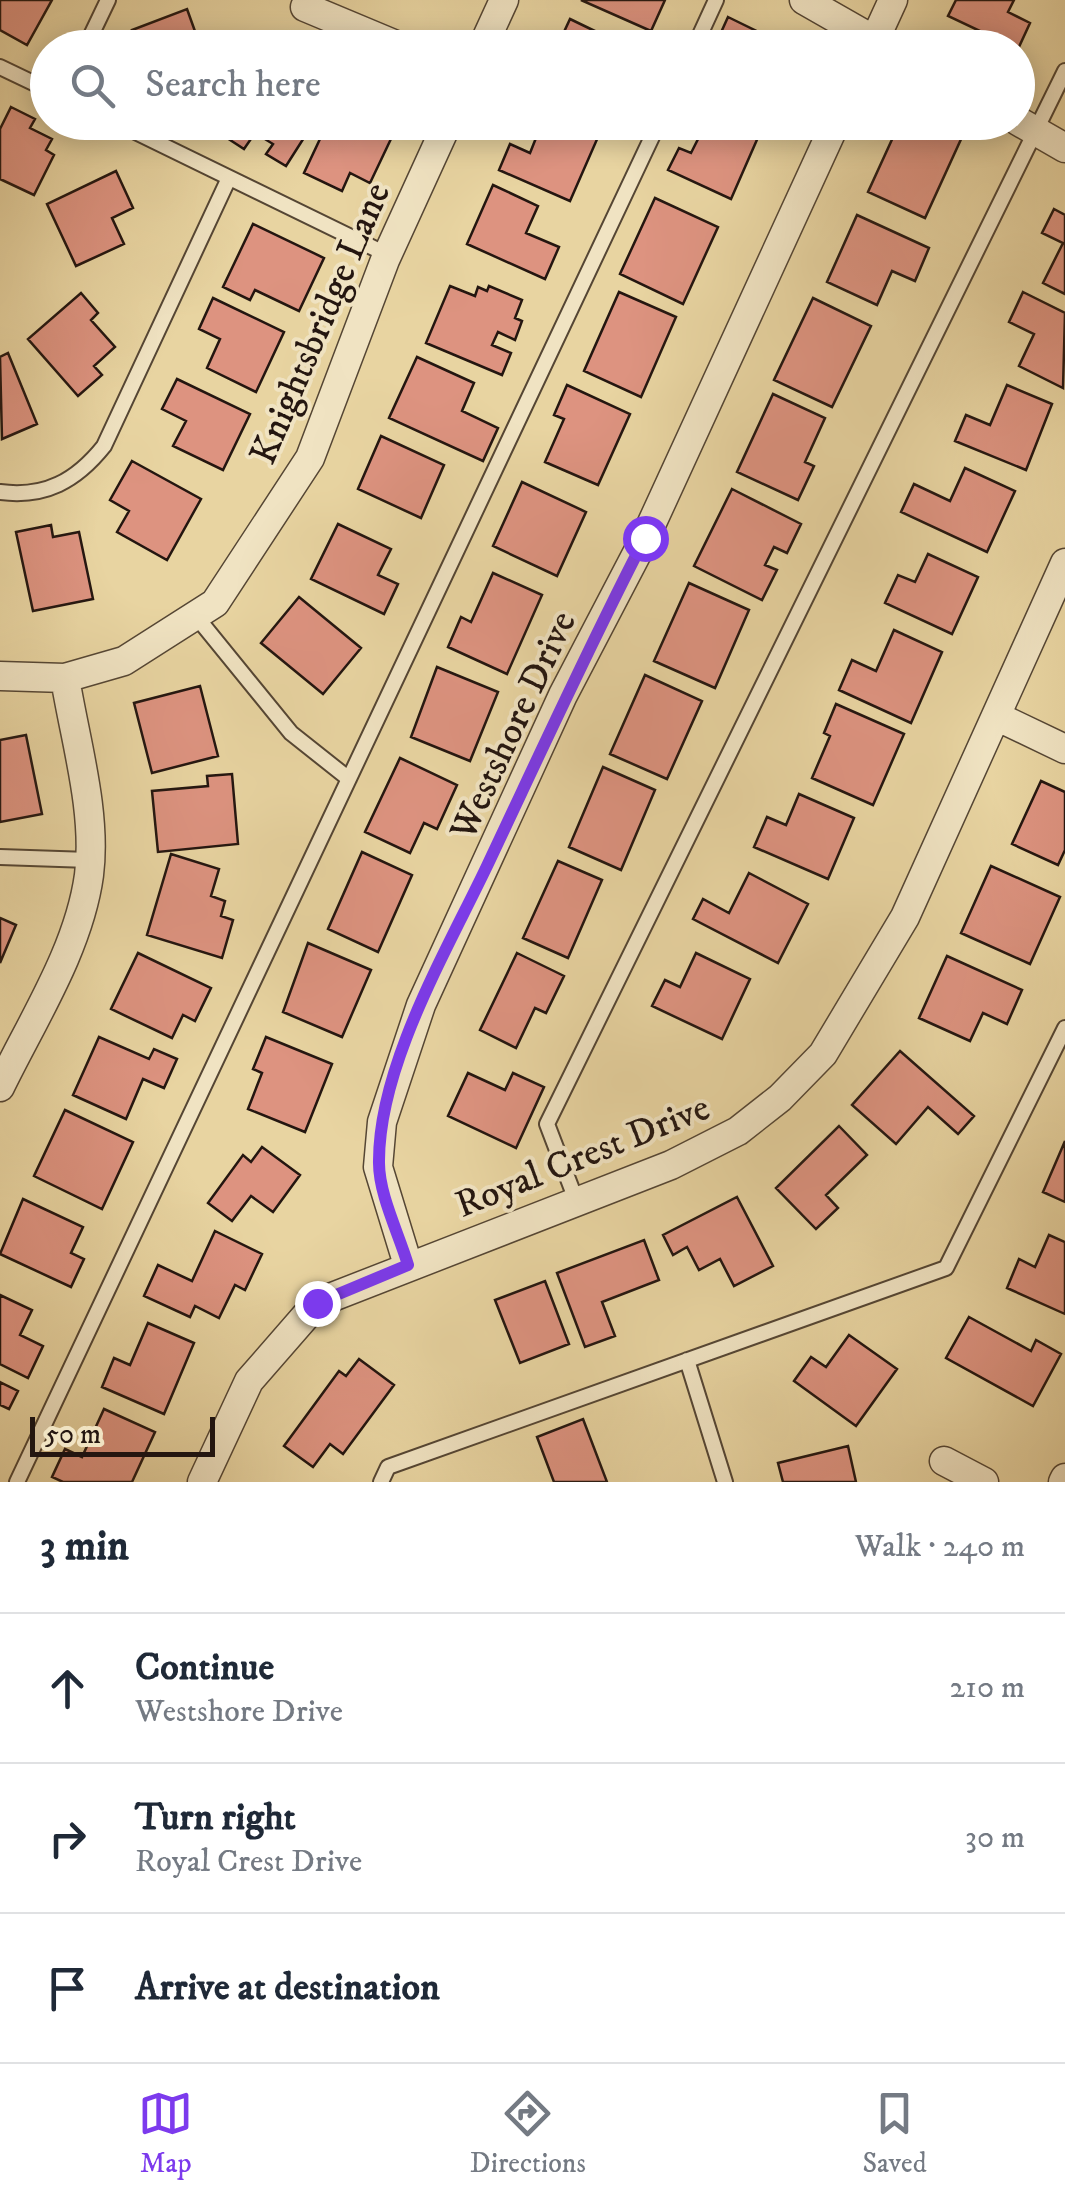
<!DOCTYPE html>
<html lang="en">
<head>
<meta charset="utf-8">
<style>
	:root { --surface:#fff; --page:#f6f6f7; --text:#1f2937; --muted:#747a83; --line:#e0e1e3; --accent:#7c3aed }
	body { margin:0; font-family:"IM FELL DW Pica",serif; background:var(--page); color:var(--text) }
	.scale { position:absolute; left:30px; bottom:25px; width:185px; box-sizing:border-box; padding-left:10px; border:5px solid #241610; border-top:0; font-size:28px; line-height:35px; white-space:nowrap; color:#241610; -webkit-text-stroke:8px #f0e3c2; paint-order:stroke }
	.stop { position:absolute; width:30px; height:30px; margin:-22px; border:8px solid #7c3aed; border-radius:50%; background:#fff }
	.stop.end { background:#7c3aed; border-color:#fff; box-shadow:0 2px 10px #0008 }
	.list { margin:0; padding:0; list-style:none }
	h2 { display:flex; justify-content:space-between; align-items:center; height:130px; margin:0; padding:0 40px; font-size:42px }
	h2 small { font-size:32px; font-weight:400; color:var(--muted) }
	.list li { display:grid; grid-template-columns:65px 1fr auto; gap:30px; align-items:center; box-sizing:border-box; height:150px; padding:0 40px; border-top:2px solid var(--line) }
	.list b { display:block; font-size:38px; white-space:nowrap }
	.list p { margin:0; font-size:32px; white-space:nowrap; color:var(--muted) }
	.list em { font-size:32px; font-style:normal; color:var(--muted) }
	.icon { flex:none; width:55px; height:55px; fill:none; stroke:currentColor; stroke-width:2; stroke-linecap:round; stroke-linejoin:round }
	.map { position:relative; flex:none; width:1065px; height:1482px; overflow:hidden }
	.search { position:absolute; background:var(--surface); box-shadow:0 5px 25px #0003; left:30px; right:30px; top:30px; height:110px; display:flex; align-items:center; gap:25px; box-sizing:border-box; padding:0 35px; border-radius:55px; color:var(--muted); font-size:38px }
	.sheet { height:580px; background:var(--surface) }
	nav { display:flex; justify-content:space-around; align-items:center; box-sizing:border-box; height:140px; border-top:2px solid var(--line); background:var(--surface); font-size:28px; color:var(--muted) }
	nav a { display:grid; justify-items:center; gap:5px }
	nav .on { color:var(--accent) }
	.map>svg:first-child { display:block }
	.building { fill:#dd9380; stroke:#241610; stroke-width:2.5 }
	.lines { fill:none; stroke-linecap:round; stroke-linejoin:round }
	.lane-casing { stroke:#554634; stroke-width:18 }
	.street-casing { stroke:#554634; stroke-width:31 }
	.lane { stroke:#f0e3c2; stroke-width:14 }
	.street { stroke:#f0e3c2; stroke-width:28 }
	.route { stroke:#7c3aed; stroke-width:12 }
	.labels { text-anchor:middle; stroke-width:8; stroke-linejoin:round; paint-order:stroke }
	.street-label { font-size:38px; fill:#241610; stroke:#f0e3c2 }
</style>
</head>
<body>
<div class="map">
<svg width="1065" height="1482" viewBox="0 0 1065 1482">
	<rect width="100%" height="100%" fill="#e8d4a1"/>
	<filter id="stains"><feTurbulence type="fractalNoise" baseFrequency=".002" numOctaves="4"/><feColorMatrix values="0 0 0 0 .2 0 0 0 0 .09 0 0 0 0 .02 0 0 0 .5 -.17"/></filter>
	<radialGradient id="worn" r=".72"><stop offset=".6" stop-color="#630" stop-opacity="0"/><stop offset="1" stop-color="#630" stop-opacity=".3"/></radialGradient>
	<!-- building -->
	<path class="building" d="M 0,0 L 52,0 L 27,45 L 0,30 Z
		M 581,0 L 665,0 L 651,31 Z
		M 956,0 L 1014,0 L 1008,12 L 1030,23 L 1018,49 L 948,16 Z
		M 187,9 L 201,48 L 139,48 L 132,30 Z
		M 728,17 L 791,48 L 714,48 Z
		M 570,19 L 630,48 L 557,47 Z
		M 11,107 L 35,119 L 30,128 L 52,139 L 46,150 L 54,155 L 34,195 L 0,179 L 0,129 Z
		M 314,122 L 286,166 L 266,154 L 273,144 L 255,133 L 244,149 L 204,123 Z
		M 328,122 L 399,122 L 370,183 L 350,173 L 342,191 L 304,173 Z
		M 560,122 L 598,137 L 570,201 L 499,170 L 510,144 L 530,153 L 540,128 L 555,135 Z
		M 684,122 L 733,122 L 759,135 L 731,199 L 668,170 L 679,148 L 691,153 L 699,137 L 681,129 Z
		M 900,122 L 930,122 L 962,137 L 925,218 L 868,192 Z
		M 116,171 L 133,208 L 112,218 L 124,244 L 76,266 L 47,204 Z
		M 493,185 L 538,206 L 526,233 L 559,247 L 545,279 L 467,244 Z
		M 655,198 L 718,227 L 683,304 L 620,274 Z
		M 1054,209 L 1065,215 L 1065,294 L 1043,283 L 1063,243 L 1042,233 Z
		M 857,215 L 929,248 L 915,281 L 892,271 L 877,305 L 827,282 Z
		M 253,224 L 324,258 L 299,311 L 255,290 L 250,300 L 223,287 Z
		M 450,286 L 475,296 L 478,287 L 487,291 L 489,286 L 522,300 L 515,318 L 522,321 L 515,340 L 498,332 L 492,345 L 511,353 L 502,375 L 426,343 Z
		M 619,292 L 676,317 L 641,397 L 584,371 Z
		M 1023,292 L 1065,313 L 1063,388 L 1019,366 L 1034,334 L 1009,322 Z
		M 81,293 L 98,313 L 91,320 L 115,347 L 94,366 L 102,375 L 78,396 L 28,339 Z
		M 213,298 L 284,332 L 256,392 L 207,368 L 220,339 L 199,329 Z
		M 813,298 L 871,326 L 832,407 L 774,380 Z
		M 8,353 L 37,424 L 2,439 L 0,357 Z
		M 417,357 L 474,383 L 462,411 L 498,428 L 483,461 L 389,418 Z
		M 177,379 L 250,414 L 223,470 L 173,446 L 186,421 L 162,409 Z
		M 567,385 L 630,414 L 598,485 L 545,462 L 564,419 L 554,415 Z
		M 1007,385 L 1052,404 L 1026,470 L 955,441 L 966,415 L 990,425 Z
		M 773,394 L 825,418 L 805,462 L 814,466 L 798,500 L 737,472 Z
		M 381,436 L 444,465 L 421,518 L 358,489 Z
		M 132,461 L 201,499 L 167,560 L 117,532 L 129,511 L 110,500 Z
		M 965,468 L 1015,491 L 987,552 L 901,512 L 914,484 L 950,501 Z
		M 522,482 L 586,512 L 557,576 L 493,546 Z
		M 732,489 L 801,524 L 787,553 L 774,547 L 765,565 L 777,570 L 762,600 L 694,566 Z
		M 338,524 L 391,549 L 378,575 L 398,584 L 384,614 L 311,579 Z
		M 51,525 L 53,537 L 79,532 L 93,599 L 33,611 L 16,532 Z
		M 928,554 L 978,577 L 952,634 L 885,603 L 898,575 L 915,582 Z
		M 493,573 L 542,595 L 507,674 L 448,647 L 461,617 L 471,622 Z
		M 689,583 L 749,610 L 715,688 L 654,661 Z
		M 299,597 L 361,648 L 323,694 L 261,643 Z
		M 894,630 L 942,652 L 911,723 L 839,690 L 852,660 L 876,671 Z
		M 437,667 L 498,692 L 470,761 L 411,737 Z
		M 645,675 L 702,701 L 667,779 L 610,754 Z
		M 200,686 L 218,756 L 152,773 L 134,703 Z
		M 836,704 L 904,734 L 873,805 L 812,778 L 830,736 L 824,733 Z
		M 26,735 L 42,814 L 0,822 L 0,740 Z
		M 400,758 L 457,785 L 437,829 L 424,823 L 410,853 L 365,832 Z
		M 603,767 L 655,790 L 621,870 L 569,847 Z
		M 232,774 L 238,844 L 158,852 L 152,791 L 208,786 L 207,776 Z
		M 1041,781 L 1065,792 L 1065,850 L 1058,865 L 1012,844 Z
		M 799,794 L 854,818 L 828,879 L 754,847 L 767,817 L 786,825 Z
		M 362,852 L 412,875 L 378,952 L 328,929 Z
		M 171,854 L 219,869 L 211,896 L 225,901 L 221,916 L 233,920 L 222,958 L 147,935 Z
		M 558,861 L 602,880 L 568,958 L 523,938 Z
		M 991,866 L 1060,897 L 1030,964 L 961,933 Z
		M 749,873 L 808,904 L 778,963 L 693,919 L 703,899 L 729,913 Z
		M 0,918 L 16,925 L 0,963 Z
		M 308,943 L 371,970 L 342,1037 L 283,1012 Z
		M 138,953 L 211,988 L 195,1021 L 183,1015 L 172,1038 L 111,1009 Z
		M 517,953 L 564,976 L 546,1013 L 535,1008 L 516,1048 L 480,1030 Z
		M 696,953 L 750,979 L 722,1039 L 652,1006 L 665,980 L 680,987 Z
		M 947,956 L 1022,990 L 1007,1024 L 983,1013 L 970,1041 L 919,1018 Z
		M 99,1037 L 149,1059 L 154,1049 L 177,1059 L 164,1088 L 143,1079 L 126,1119 L 73,1095 Z
		M 266,1037 L 332,1064 L 305,1132 L 248,1109 L 262,1073 L 253,1069 Z
		M 900,1051 L 974,1116 L 958,1134 L 928,1107 L 896,1144 L 852,1105 Z
		M 468,1073 L 505,1090 L 513,1073 L 544,1087 L 516,1148 L 448,1116 Z
		M 65,1110 L 133,1142 L 102,1209 L 34,1176 Z
		M 839,1126 L 867,1155 L 826,1195 L 838,1208 L 816,1229 L 776,1188 Z
		M 1065,1141 L 1065,1202 L 1043,1192 Z
		M 262,1147 L 300,1175 L 273,1212 L 251,1196 L 232,1221 L 208,1203 L 243,1155 L 251,1162 Z
		M 737,1197 L 773,1266 L 734,1286 L 720,1259 L 699,1270 L 687,1247 L 673,1255 L 663,1235 Z
		M 23,1199 L 83,1227 L 71,1253 L 84,1259 L 71,1287 L 0,1254 Z
		M 215,1231 L 262,1254 L 245,1290 L 235,1285 L 219,1318 L 195,1306 L 190,1317 L 144,1296 L 158,1265 L 192,1281 Z
		M 1049,1235 L 1065,1242 L 1065,1314 L 1007,1288 L 1019,1259 L 1035,1267 Z
		M 644,1240 L 659,1280 L 602,1302 L 615,1336 L 585,1347 L 557,1273 Z
		M 545,1281 L 569,1344 L 520,1363 L 495,1300 Z
		M 0,1295 L 32,1310 L 20,1335 L 43,1346 L 28,1378 L 0,1364 Z
		M 969,1317 L 1031,1351 L 1036,1340 L 1061,1354 L 1033,1406 L 946,1358 Z
		M 148,1323 L 194,1343 L 164,1414 L 102,1387 L 114,1358 L 130,1365 Z
		M 849,1335 L 897,1369 L 856,1426 L 794,1381 L 811,1357 L 826,1367 Z
		M 359,1359 L 394,1385 L 343,1454 L 330,1444 L 313,1467 L 284,1446 L 339,1371 L 346,1376 Z
		M 0,1382 L 18,1391 L 9,1409 L 0,1405 Z
		M 104,1409 L 155,1432 L 132,1482 L 63,1482 L 52,1477 L 65,1449 L 82,1457 Z
		M 583,1419 L 607,1482 L 554,1482 L 537,1437 Z
		M 848,1446 L 856,1482 L 783,1482 L 778,1463 Z"/>
	<g class="lines">
		<!-- lane casing -->
		<g class="lane-casing">
			<path id="lane" d="M 85,48 L 108,0
				M 694,48 L 716,0
				M 0,67 L 48,90
				M 115,122 L 388,255
				M 0,492 C 45,498 76,481 104,446 L 229,178
				M 195,615 L 291,733 L 349,779
				M 0,857 L 89,860
				M 576,1200 L 547,1124 L 1065,71
				M 687,1360 L 725,1482
				M 17,1482 L 659,122
				M 381,1482 L 388,1467 L 946,1268 L 1065,1028"/>
		</g>
		<!-- street casing -->
		<g class="street-casing">
			<path id="street" d="M 804,0 L 888,48
				M 305,7 L 403,48
				M 482,48 L 504,0
				M 871,48 L 893,0
				M 1018,121 L 1065,148
				M 0,676 L 65,678 L 124,661 L 215,603 L 310,458 L 385,260 L 448,122
				M 996,716 L 1065,749
				M 0,1087 C 32,1021 79,949 89,875 C 97,812 75,740 65,678
				M 408,1265 L 378,1167 L 382,1122 L 421,1005 L 563,695 L 645,538 L 836,122
				M 944,1461 L 984,1482
				M 202,1482 L 249,1381 L 317,1303 L 671,1165 L 738,1131 L 780,1098 L 823,1054 L 905,917 L 1065,563
				M 1063,1482 L 1065,1478"/>
		</g>
		<!-- lane -->
		<use href="#lane" class="lane"/>
		<!-- street -->
		<use href="#street" class="street"/>
	</g>
	<g class="lines">
		<!-- route -->
		<path class="route" d="M 317,1303 L 408,1265 C 399,1234 379,1195 379,1163 C 378,1067 446,952 487,866 C 539,756 589,646 645,538"/>
	</g>
	<g class="labels">
		<!-- street labels -->
		<g class="street-label">
			<text transform="translate(319 323) rotate(-67)" y="13">Knightsbridge Lane</text>
			<text transform="translate(512 725) rotate(-65)" y="13">Westshore Drive</text>
			<text transform="translate(582 1155) rotate(-22)" y="13">Royal Crest Drive</text>
		</g>
	</g>
	<rect width="100%" height="100%" filter="url(#stains)"/>
	<rect width="100%" height="100%" fill="url(#worn)"/>
</svg>
<div class="scale">50 m</div>
<div class="stop" style="left:645px;top:538px"></div>
<div class="stop end" style="left:317px;top:1303px"></div>
<div class="search"><svg class="icon" aria-label="search" viewBox="0 0 24 24"><circle cx="10" cy="10" r="6"/><path d="M15 15l6 6"/></svg>Search here</div>
</div>
<section class="sheet">
<h2>3 min<small>Walk · 240 m</small></h2>
<ul class="list">
<li><svg class="icon" aria-label="ahead" viewBox="0 0 24 24"><path d="M12 20V5M6 11l6-6 6 6"/></svg><div><b>Continue</b><p>Westshore Drive</p></div><em>210 m</em></li>
<li><svg class="icon" aria-label="right" viewBox="0 0 24 24"><path d="M7 20v-9h11M14 6l5 5-5 5"/></svg><div><b>Turn right</b><p>Royal Crest Drive</p></div><em>30 m</em></li>
<li><svg class="icon" aria-label="arrive" viewBox="0 0 24 24"><path d="M6 21V4h12l-3 4 3 4H6"/></svg><div><b>Arrive at destination</b></div></li>
</ul>
</section>
<nav>
<a class="on"><svg class="icon" aria-label="map" viewBox="0 0 24 24"><path d="M3 6l6-2 6 2 6-2v14l-6 2-6-2-6 2zM9 4v14M15 6v14"/></svg>Map</a>
<a><svg class="icon" aria-label="directions" viewBox="0 0 24 24"><path d="M12 3l9 9-9 9-9-9zM9 14v-3h6M13 9l2 2-2 2"/></svg>Directions</a>
<a><svg class="icon" aria-label="saved" viewBox="0 0 24 24"><path d="M7 4h10v16l-5-4-5 4z"/></svg>Saved</a>
</nav>
</body>
</html>
